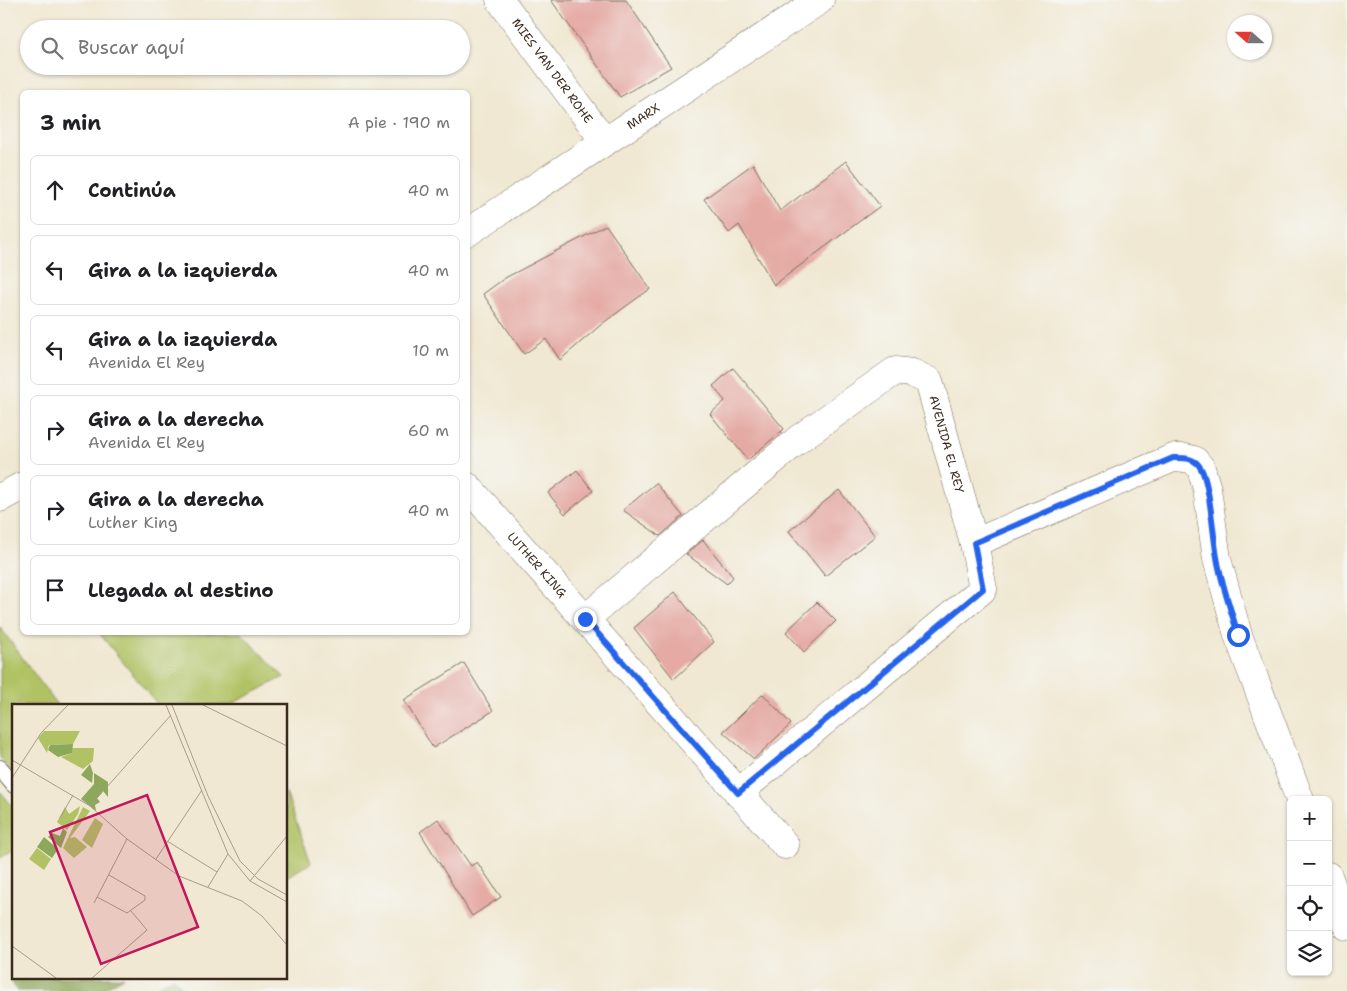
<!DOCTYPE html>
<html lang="es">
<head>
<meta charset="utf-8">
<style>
	:root { --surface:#fff; --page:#f6f6f6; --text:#202124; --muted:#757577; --line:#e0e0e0 }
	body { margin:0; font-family:"Shantell Sans",sans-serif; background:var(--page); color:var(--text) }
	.controls { position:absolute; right:15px; bottom:15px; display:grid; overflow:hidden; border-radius:8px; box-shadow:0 1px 4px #0004 }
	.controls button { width:45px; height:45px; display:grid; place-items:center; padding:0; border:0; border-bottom:1px solid var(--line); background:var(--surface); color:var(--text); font:25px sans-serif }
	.compass { position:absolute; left:1227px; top:15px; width:45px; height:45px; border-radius:50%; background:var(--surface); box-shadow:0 1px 4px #0004; rotate:291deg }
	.stop { position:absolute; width:15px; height:15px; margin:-11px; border:4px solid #2563eb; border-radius:50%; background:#fff }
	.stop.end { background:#2563eb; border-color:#fff; box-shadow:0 1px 5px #0008 }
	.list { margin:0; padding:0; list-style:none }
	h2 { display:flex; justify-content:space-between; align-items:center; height:65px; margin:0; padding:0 20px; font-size:21px }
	h2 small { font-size:16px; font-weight:400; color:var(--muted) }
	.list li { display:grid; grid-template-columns:32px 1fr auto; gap:15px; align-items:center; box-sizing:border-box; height:70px; margin:0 10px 10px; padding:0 10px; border:1px solid var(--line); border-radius:8px }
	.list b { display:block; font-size:19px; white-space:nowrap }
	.list p { margin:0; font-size:16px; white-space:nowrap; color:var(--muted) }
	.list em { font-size:16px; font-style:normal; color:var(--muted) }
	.icon { flex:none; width:28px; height:28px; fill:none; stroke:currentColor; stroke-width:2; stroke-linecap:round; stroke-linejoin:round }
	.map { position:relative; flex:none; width:1347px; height:991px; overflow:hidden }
	.search { position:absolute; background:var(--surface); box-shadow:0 1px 4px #0004; left:20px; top:20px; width:450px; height:55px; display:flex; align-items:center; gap:12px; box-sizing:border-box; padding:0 18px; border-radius:28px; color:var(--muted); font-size:19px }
	.panel { position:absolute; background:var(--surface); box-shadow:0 1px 4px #0004; left:20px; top:90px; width:450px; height:545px; border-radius:8px }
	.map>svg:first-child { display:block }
	.green { fill:#b1c265; stroke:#767642 }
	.forest { fill:#8ca85a; stroke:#64693c }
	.building { fill:#e5aaa4 }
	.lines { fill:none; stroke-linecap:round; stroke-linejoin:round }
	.lane-casing { stroke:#7a6c5d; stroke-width:18 }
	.street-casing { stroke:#7a6c5d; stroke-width:29 }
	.lane { stroke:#fff; stroke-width:16 }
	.street { stroke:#fff; stroke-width:28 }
	.route { stroke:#2563eb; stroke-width:6 }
	.labels { text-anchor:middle; stroke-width:5; stroke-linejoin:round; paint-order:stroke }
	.street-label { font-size:12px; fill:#3b2a1e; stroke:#f6f6f2 }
	.inset-road { fill:none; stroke:#a89c8a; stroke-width:1 }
	.view { fill:#c2185b; fill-opacity:0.15; stroke:#c2185b; stroke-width:2.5 }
	.inset-edge { fill:none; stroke:#3b2a1e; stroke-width:2.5 }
</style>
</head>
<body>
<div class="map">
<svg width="1347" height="991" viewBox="0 0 1347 991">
	<rect width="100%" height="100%" fill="#f6f6f2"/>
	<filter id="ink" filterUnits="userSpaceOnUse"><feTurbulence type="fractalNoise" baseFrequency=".02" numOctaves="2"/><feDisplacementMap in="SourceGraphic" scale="10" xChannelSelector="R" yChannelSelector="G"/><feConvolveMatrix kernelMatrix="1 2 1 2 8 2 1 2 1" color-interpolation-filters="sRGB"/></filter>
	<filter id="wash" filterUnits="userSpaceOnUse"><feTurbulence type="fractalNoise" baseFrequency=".0096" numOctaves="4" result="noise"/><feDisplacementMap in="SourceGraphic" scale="20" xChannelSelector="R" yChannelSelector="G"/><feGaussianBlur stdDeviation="1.12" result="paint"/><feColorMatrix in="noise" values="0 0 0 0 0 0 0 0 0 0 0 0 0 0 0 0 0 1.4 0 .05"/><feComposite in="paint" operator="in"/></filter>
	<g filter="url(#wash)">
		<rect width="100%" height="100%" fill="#f0e8d2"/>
		<!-- green -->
		<path class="green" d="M 0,627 L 57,705 L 14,705 L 14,774 L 0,758 Z
			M 99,633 L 241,633 L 284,677 L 230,705 L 158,705 Z
			M 0,791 L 14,808 L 14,850 L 0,858 Z
			M 286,793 L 311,863 L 286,877 Z"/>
		<!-- forest -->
		<path class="forest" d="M 14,977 L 124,977 L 99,991 L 17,991 L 11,981 Z
			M 173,977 L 184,991 L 150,991 Z"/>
		<g id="blocks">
			<!-- building -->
			<path class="building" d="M 551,0 L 626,0 L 671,67 L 620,97 Z
				M 846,161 L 880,206 L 774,285 L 739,225 L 729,233 L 704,199 L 753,164 L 780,211 Z
				M 606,225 L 650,289 L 603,323 L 560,360 L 546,339 L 524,354 L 483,294 L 505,278 Z
				M 733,368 L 784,429 L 748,460 L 710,414 L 725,401 L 713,386 Z
				M 577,470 L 593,491 L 565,514 L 548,493 Z
				M 656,483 L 683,516 L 660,536 L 623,510 Z
				M 839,490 L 875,536 L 825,576 L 789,531 Z
				M 703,540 L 733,577 L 727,584 L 686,554 Z
				M 675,592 L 714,642 L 674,679 L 634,628 Z
				M 817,602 L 836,621 L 804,652 L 786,632 Z
				M 464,663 L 493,711 L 433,748 L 404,700 Z
				M 763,694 L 791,724 L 754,759 L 723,732 Z
				M 438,819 L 471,866 L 477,862 L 501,897 L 472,916 L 420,832 Z"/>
		</g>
	</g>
	<g filter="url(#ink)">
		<use href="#blocks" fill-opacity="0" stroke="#7a6c5d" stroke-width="1"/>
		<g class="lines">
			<!-- lane casing -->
			<g class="lane-casing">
				<path id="lane" d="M 0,768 L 14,785"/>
			</g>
			<!-- street casing -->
			<g class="street-casing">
				<g id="street">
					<path id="s1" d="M 500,0 L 605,142"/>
					<path id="s2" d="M 468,232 L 820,0"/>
					<path id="s3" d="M 468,487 L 785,845"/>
					<path d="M 0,498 L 22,486"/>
					<path d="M 974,543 L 1173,458 L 1186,458 L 1194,460 L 1201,468 L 1207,489 L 1217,559 L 1238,635 L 1300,800"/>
					<path id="s4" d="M 585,619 L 800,438 L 895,371 L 912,373 L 929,381 L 974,543 L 983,589 L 738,793"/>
					<path d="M 1328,876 L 1347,926"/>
				</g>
			</g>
			<!-- lane -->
			<use href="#lane" class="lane"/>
			<!-- street -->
			<use href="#street" class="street"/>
		</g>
	</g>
	<g class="lines" filter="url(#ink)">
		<!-- route -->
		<path class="route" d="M 585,619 L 738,793 L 983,589 L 974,543 L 1173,458 C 1184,458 1194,457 1200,467 C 1210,481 1213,537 1217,557 C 1221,583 1231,609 1238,635"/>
	</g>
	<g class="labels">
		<!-- street labels -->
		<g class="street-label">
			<text dy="4" stroke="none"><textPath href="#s1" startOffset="88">MIES VAN DER ROHE</textPath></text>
			<text dy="4" stroke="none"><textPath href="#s2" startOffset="210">MARX</textPath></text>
			<text dy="4" stroke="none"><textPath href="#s4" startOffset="499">AVENIDA EL REY</textPath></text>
			<text dy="4" stroke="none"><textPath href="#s3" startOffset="104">LUTHER KING</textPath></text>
		</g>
	</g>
	<!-- overview -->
	<g transform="translate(12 704)">
		<rect width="275" height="275" fill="#f0e8d2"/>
		<path d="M 32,27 L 68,27 L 61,40 L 37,41 L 35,49 L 26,34 ZM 60,44 L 82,44 L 81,57 L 71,65 L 49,53 L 60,49 ZM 68,102 L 66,110 L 55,126 L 45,118 L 53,103 L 57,110 ZM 71,103 L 78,107 L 58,134 L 63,133 L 75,143 L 62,154 L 51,144 ZM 83,114 L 91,120 L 80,144 L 70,136 ZM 25,144 L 39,155 L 32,166 L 17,155 Z" fill="#b1c265"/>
		<path d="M 61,40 L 60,49 L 46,53 L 36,46 L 38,41 ZM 78,60 L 81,69 L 80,79 L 69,71 ZM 82,69 L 96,78 L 96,93 L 91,87 L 85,94 L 88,98 L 83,101 L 84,107 L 69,95 L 82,80 ZM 51,124 L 55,128 L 49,144 L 36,133 L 40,129 L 48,132 ZM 32,133 L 46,145 L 40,154 L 25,143 Z" fill="#8ca85a"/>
		<path class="inset-road" d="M 154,1 L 216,150 L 238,177 L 275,198M 160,1 L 196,92 L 228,157 L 246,175 L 275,191M 191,1 L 275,42M 0,56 L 78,102 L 115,135 L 167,172 L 230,197 L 250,212 L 275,241M 0,74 L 29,29 L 56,1M 78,102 L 159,11M 48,114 L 61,91M 155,137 L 205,168M 144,155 L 190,86M 238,177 L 275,132M 196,183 L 216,150M 85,193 L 115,209 L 133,196 L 133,192 L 97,171M 82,199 L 115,135M 0,242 L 44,274M 80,274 L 135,226 L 119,207"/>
		<path class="view" d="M 135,91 L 186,223 L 89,260 L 38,128 Z"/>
		<rect width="275" height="275" class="inset-edge"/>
	</g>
</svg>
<div class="controls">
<button>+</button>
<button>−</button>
<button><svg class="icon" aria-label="locate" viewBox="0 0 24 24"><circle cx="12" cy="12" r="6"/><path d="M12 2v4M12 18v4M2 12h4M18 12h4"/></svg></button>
<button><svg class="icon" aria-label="layers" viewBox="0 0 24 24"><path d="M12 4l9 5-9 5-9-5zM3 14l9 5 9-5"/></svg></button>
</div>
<svg class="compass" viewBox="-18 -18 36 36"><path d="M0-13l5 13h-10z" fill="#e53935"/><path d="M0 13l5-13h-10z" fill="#757577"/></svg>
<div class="stop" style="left:1238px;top:635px"></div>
<div class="stop end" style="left:585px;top:619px"></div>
<div class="search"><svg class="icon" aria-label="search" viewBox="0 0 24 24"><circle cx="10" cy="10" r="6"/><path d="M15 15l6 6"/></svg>Buscar aquí</div>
<section class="panel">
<h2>3 min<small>A pie · 190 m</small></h2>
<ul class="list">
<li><svg class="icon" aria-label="ahead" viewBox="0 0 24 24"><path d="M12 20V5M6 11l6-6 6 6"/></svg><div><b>Continúa</b></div><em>40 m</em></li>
<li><svg class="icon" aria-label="left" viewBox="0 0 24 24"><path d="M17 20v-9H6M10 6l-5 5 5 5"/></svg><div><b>Gira a la izquierda</b></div><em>40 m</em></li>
<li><svg class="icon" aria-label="left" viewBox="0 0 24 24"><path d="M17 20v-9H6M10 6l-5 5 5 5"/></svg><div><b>Gira a la izquierda</b><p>Avenida El Rey</p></div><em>10 m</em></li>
<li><svg class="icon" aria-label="right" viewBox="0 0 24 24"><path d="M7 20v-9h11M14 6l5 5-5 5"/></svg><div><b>Gira a la derecha</b><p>Avenida El Rey</p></div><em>60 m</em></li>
<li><svg class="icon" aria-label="right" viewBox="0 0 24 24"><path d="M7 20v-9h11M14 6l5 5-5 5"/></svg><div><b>Gira a la derecha</b><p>Luther King</p></div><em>40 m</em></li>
<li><svg class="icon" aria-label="arrive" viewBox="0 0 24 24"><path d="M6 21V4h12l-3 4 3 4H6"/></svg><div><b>Llegada al destino</b></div></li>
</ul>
</section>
</div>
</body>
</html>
